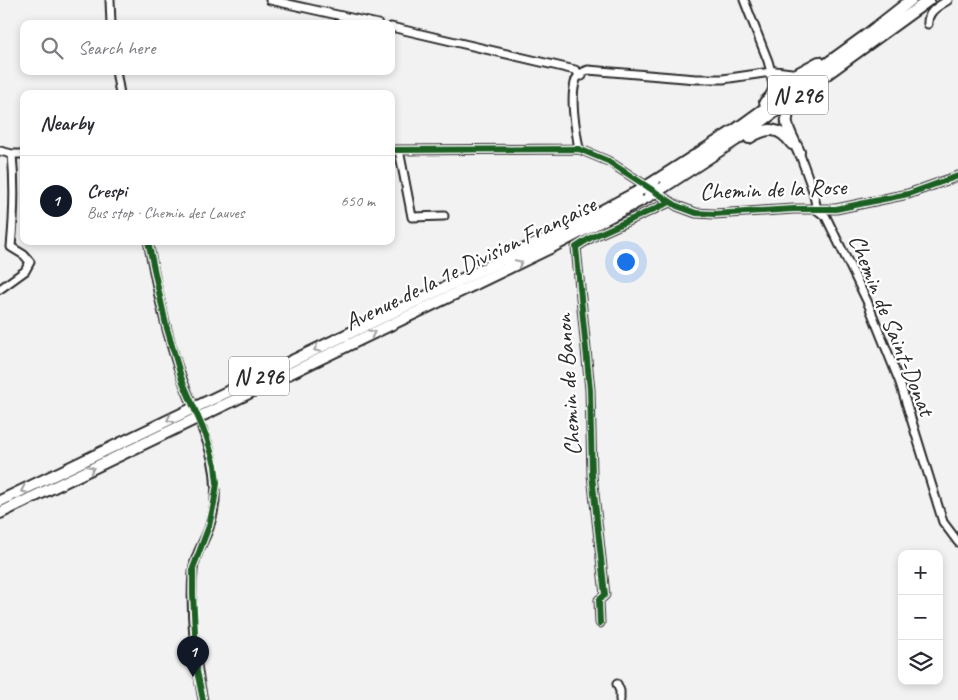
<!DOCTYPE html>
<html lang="en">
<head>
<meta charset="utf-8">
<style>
	:root { --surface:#fff; --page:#f7f7f7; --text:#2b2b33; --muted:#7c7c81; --line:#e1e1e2; --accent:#111827 }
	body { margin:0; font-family:Caveat,sans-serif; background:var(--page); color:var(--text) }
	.controls { position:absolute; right:15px; bottom:15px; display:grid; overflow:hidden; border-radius:10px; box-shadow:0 2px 8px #0003 }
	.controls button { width:45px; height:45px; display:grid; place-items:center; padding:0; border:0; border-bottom:1px solid var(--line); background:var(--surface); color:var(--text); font:25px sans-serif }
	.you { position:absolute; left:625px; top:261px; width:18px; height:18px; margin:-12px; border:4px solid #fff; border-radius:50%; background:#1a73e8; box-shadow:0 0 0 8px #1a73e833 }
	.badge { display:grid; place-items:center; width:32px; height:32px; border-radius:50%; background:var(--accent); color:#fff; font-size:16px; font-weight:700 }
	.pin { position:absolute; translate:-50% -41px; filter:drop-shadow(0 1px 2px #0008) }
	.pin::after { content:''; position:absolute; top:26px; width:18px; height:15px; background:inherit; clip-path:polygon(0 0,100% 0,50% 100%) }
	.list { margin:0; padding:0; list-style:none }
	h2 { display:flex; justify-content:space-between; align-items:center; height:65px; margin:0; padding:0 20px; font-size:21px }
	h2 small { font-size:16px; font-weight:400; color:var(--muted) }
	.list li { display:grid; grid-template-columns:32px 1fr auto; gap:15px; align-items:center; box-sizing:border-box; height:90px; padding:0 20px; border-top:1px solid var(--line) }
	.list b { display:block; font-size:19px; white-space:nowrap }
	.list p { margin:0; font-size:16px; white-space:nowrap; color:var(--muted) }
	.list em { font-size:16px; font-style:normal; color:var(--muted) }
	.icon { flex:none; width:28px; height:28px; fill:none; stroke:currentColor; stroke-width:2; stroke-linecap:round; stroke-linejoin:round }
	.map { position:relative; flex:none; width:958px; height:700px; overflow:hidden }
	.search { position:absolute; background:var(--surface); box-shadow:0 2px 8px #0003; left:20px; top:20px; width:375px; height:55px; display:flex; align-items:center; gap:12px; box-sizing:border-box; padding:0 18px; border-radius:10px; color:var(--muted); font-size:19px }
	.panel { position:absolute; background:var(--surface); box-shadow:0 2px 8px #0003; left:20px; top:90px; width:375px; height:155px; border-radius:10px }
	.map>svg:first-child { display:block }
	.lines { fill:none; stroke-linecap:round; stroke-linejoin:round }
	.minor-casing { stroke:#2b2b2b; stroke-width:11 }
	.highway-casing { stroke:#2b2b2b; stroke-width:14 }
	.minor { stroke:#fff; stroke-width:7 }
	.highway { stroke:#fff; stroke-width:10 }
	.highway-bridge-casing { stroke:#2b2b2b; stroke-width:14; stroke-linecap:butt }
	.highway-bridge { stroke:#fff; stroke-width:10 }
	.cycleway-casing { stroke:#fff; stroke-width:9 }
	.cycleway { stroke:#1b5e20; stroke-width:6 }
	.oneway { stroke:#a0a0a0 }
	.labels { text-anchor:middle; stroke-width:4.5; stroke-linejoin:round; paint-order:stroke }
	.shield { fill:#fff; stroke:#6b6b6b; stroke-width:1 }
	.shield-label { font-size:22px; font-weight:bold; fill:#2b2b2b }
	.street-label { font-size:24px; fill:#2b2b2b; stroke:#fff }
</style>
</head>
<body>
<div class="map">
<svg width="958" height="700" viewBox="0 0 958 700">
	<rect width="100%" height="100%" fill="#f2f2f2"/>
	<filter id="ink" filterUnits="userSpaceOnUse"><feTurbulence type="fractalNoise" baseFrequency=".02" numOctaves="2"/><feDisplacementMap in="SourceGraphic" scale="10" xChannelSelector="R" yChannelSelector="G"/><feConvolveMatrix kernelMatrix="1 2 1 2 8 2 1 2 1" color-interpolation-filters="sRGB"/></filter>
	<g filter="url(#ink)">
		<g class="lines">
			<!-- minor casing -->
			<g class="minor-casing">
				<path id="minor" d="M 110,0 L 111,24
					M 270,0 L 378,24
					M 928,24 C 927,11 939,6 948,0
					M 391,27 L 575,70 L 582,76
					M 116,71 L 120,94
					M 579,149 C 576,130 570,102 575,83 C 576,76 582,72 588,70 L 696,79 L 723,79 L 771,72 L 768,61 L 744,0
					M 391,150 L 579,149 L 608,161 L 677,206 L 696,213 L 714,214 L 794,209 L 836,209 L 908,194 L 958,176
					M 399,150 L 412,217 L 444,216
					M 0,151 L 12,154 L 24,154
					M 799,152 L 813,191 L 817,210
					M 817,210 L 826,217 L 867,301 L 900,383 L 943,522 L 958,542
					M 148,241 C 158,294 169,350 190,399
					M 0,289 L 25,271 L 30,262 L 24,255 L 11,247 C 14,216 15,185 12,154
					M 202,428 C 216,461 221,494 209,528 C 204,542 194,556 193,571 C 190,611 195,661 203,700
					M 600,623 L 599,600 L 605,595 L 592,475 L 590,390 L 576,247 L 592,237 L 670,202
					M 617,684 L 620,691 L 620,700"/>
			</g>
			<!-- highway casing -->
			<g class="highway-casing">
				<path id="highway" d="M 771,72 L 795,75 L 819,62
					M 765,102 C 776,93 776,85 771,72
					M 797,103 C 777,118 791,133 799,152
					M 749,138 C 767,127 779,126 792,144
					M 655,181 L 735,130 L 865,36 L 911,0
					M 664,187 L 736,140 L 929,0
					M 0,501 L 577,224 L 639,191
					M 0,513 L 550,248 L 649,196"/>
			</g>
			<!-- minor -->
			<use href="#minor" class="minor"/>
			<!-- highway -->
			<use href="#highway" class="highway"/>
			<!-- highway-bridge casing -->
			<g class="highway-bridge-casing">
				<path id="highway-bridge" d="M 639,191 L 655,181
					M 649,196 L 664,187"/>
			</g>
			<!-- highway-bridge -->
			<use href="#highway-bridge" class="highway-bridge"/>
			<!-- cycleway casing -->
			<g class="cycleway-casing">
				<path id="cycleway" d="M 391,150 L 579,149 L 608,161 L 677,206 L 696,213 L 714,214 L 794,209 L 836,209 L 908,194 L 958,176
					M 148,241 L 166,325 L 182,380 L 207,438 L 215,465 L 217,483 L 214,503 L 209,526 L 193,568 L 193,594 L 197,671 L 203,700
					M 600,623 L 599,600 L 605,595 L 592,475 L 590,390 L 576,247 L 592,237 L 670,202"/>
			</g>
			<!-- cycleway -->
			<use href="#cycleway" class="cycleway"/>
		</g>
		<!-- one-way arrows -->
		<defs><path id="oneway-chevron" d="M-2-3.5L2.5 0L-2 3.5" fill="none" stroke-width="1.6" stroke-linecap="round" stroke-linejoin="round" transform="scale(1.25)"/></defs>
		<g class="oneway">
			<use href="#oneway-chevron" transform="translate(519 263) rotate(-26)"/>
			<use href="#oneway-chevron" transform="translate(372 333) rotate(-26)"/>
			<use href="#oneway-chevron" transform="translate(317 349) rotate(154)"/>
			<use href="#oneway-chevron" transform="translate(170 419) rotate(155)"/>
			<use href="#oneway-chevron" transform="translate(91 469) rotate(-26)"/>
			<use href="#oneway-chevron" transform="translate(24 490) rotate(155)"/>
		</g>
	</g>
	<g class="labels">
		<!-- shield labels -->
		<g class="shield">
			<rect x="768" y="75.5" width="60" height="39" rx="4"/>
			<rect x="229" y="356.5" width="60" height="39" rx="4"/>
		</g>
		<g class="shield-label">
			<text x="798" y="103">N 296</text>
			<text x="259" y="384">N 296</text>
		</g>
		<!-- street labels -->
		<g class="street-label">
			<text transform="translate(773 189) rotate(-2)" y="8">Chemin de la Rose</text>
			<text transform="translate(470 263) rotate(-26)" y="8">Avenue de la 1e Division Française</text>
			<text transform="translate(892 325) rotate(68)" y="8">Chemin de Saint-Donat</text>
			<text transform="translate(568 385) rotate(-94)" y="8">Chemin de Banon</text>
		</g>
	</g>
</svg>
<div class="controls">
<button>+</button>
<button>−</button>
<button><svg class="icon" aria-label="layers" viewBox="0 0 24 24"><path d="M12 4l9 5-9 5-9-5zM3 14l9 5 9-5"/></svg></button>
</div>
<div class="you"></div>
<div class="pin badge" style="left:193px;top:677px">1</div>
<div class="search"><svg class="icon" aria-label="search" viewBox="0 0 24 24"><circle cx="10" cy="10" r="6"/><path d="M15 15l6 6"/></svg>Search here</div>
<section class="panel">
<h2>Nearby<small></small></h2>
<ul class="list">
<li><span class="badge">1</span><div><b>Crespi</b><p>Bus stop · Chemin des Lauves</p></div><em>650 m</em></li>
</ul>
</section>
</div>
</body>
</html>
